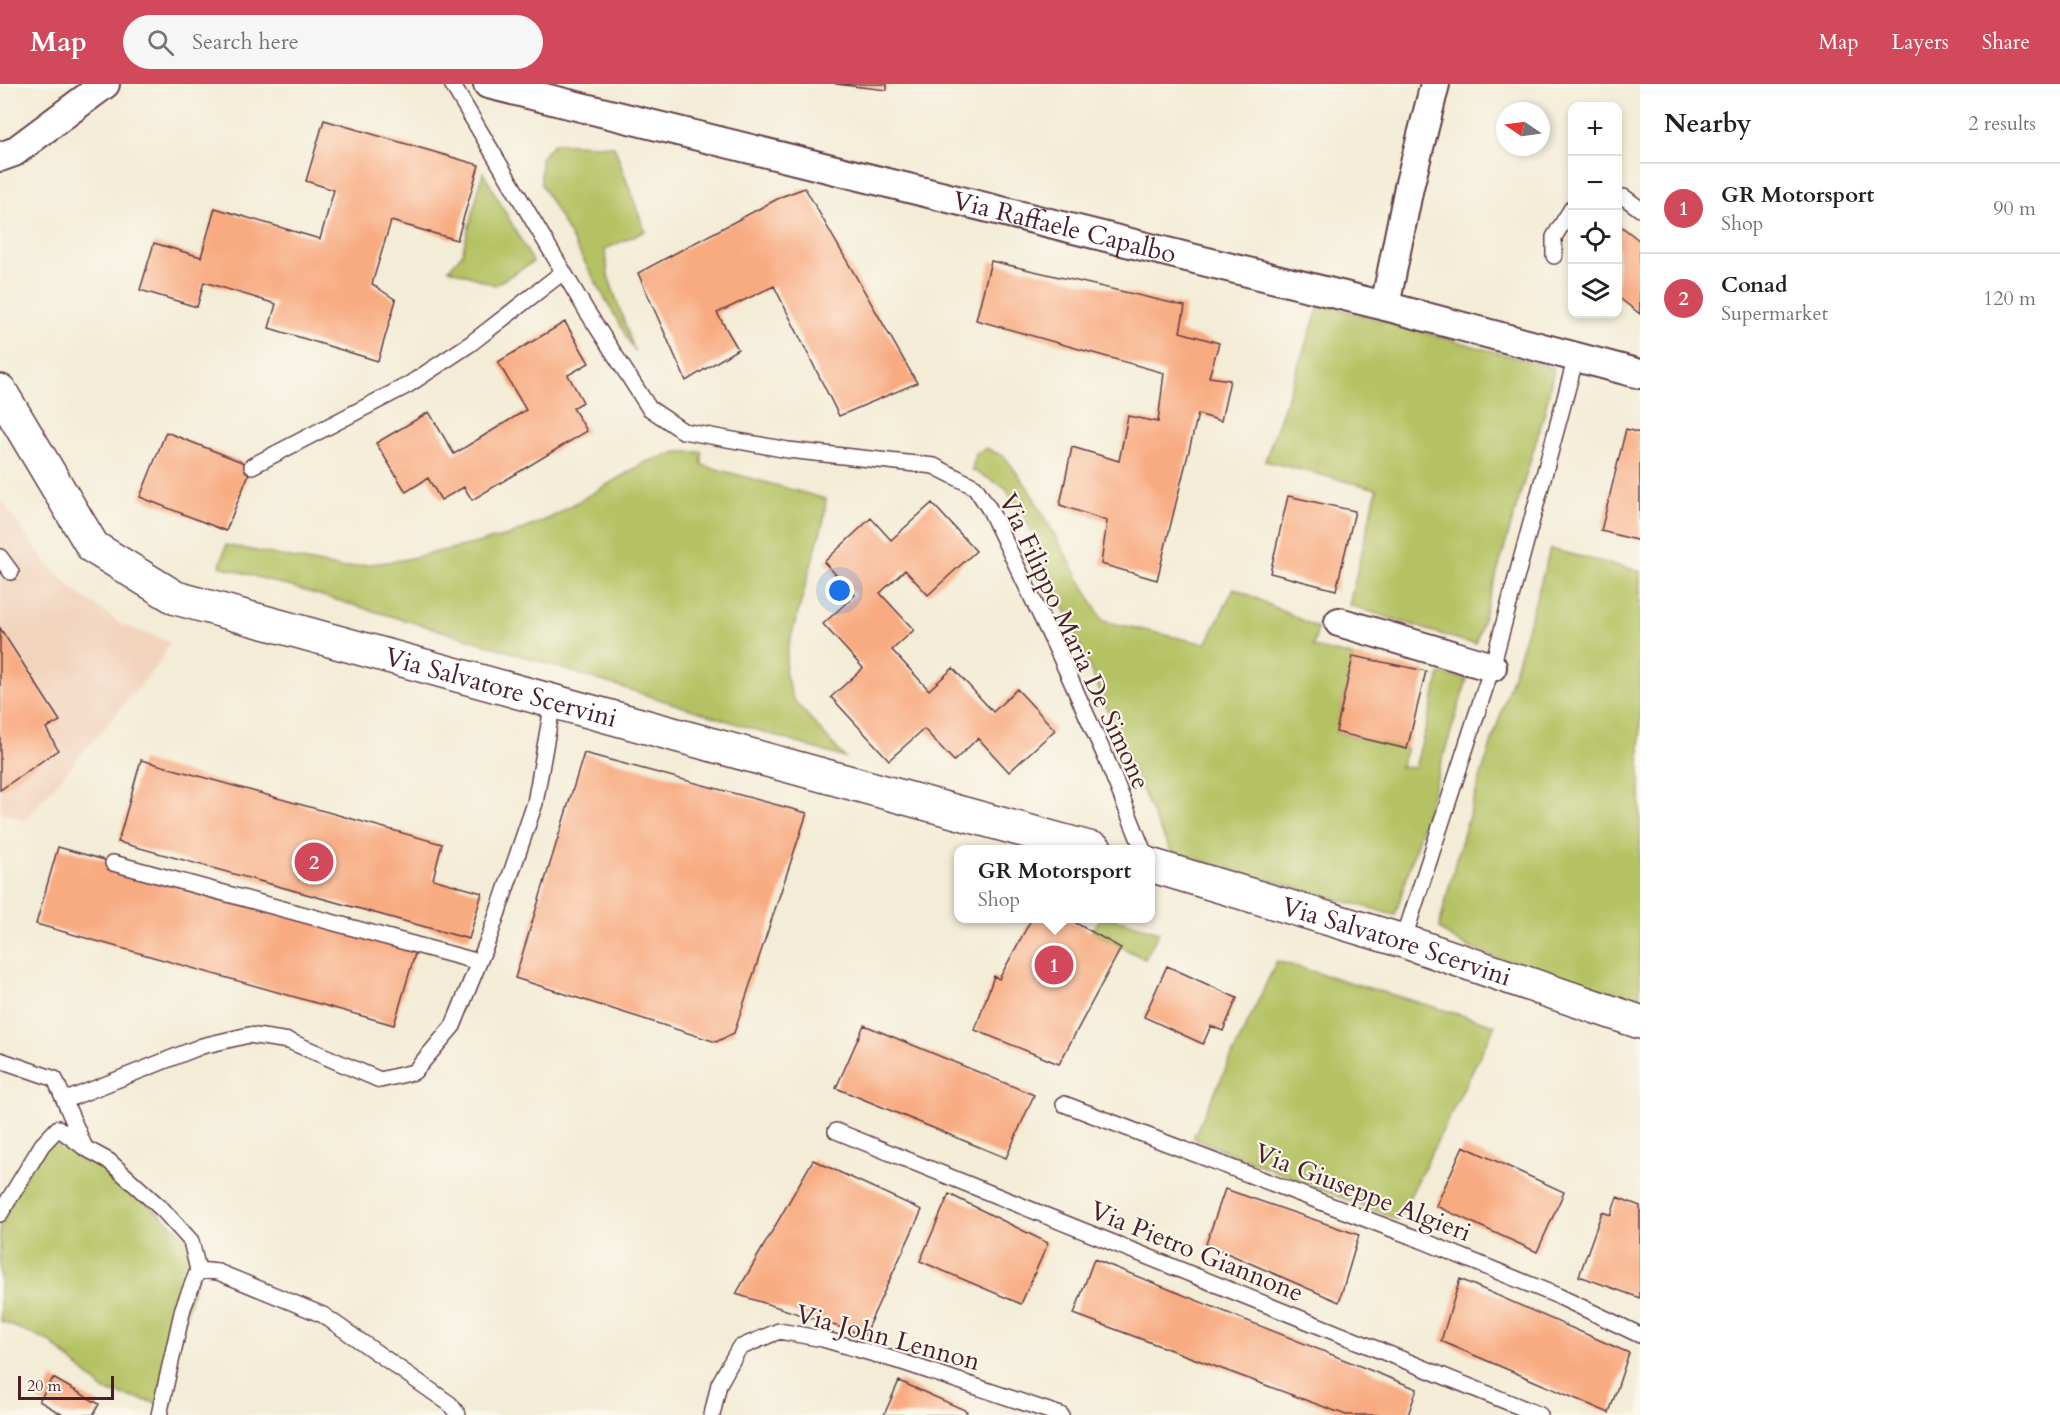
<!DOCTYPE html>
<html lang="en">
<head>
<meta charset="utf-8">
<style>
	:root { --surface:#fff; --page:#f6f6f6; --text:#202124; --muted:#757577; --line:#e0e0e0; --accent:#d1495b }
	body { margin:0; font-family:Cardo,serif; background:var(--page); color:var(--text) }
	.controls { position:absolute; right:18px; top:18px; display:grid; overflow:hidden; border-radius:12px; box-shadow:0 3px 9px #0003 }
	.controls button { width:54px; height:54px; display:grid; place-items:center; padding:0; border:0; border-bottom:2px solid var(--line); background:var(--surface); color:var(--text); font:30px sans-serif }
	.compass { position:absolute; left:1496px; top:18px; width:54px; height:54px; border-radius:50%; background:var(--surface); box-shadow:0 3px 9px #0003; rotate:283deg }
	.scale { position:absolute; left:18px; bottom:15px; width:96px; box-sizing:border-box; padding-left:6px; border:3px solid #4a1f2b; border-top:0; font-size:16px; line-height:21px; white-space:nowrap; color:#4a1f2b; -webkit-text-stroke:4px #fbf7ec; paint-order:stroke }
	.you { position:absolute; left:840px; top:507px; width:21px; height:21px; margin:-15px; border:4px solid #fff; border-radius:50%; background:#1a73e8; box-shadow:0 0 0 9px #1a73e833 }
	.badge { display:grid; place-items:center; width:39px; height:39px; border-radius:50%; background:var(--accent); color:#fff; font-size:20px; font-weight:700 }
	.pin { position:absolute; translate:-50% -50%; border:3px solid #fff; box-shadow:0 2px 6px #0006 }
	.popup { position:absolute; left:954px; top:761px; width:201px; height:78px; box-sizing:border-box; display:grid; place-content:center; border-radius:12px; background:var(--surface); filter:drop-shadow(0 2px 4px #0005); font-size:20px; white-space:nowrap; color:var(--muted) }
	.popup b { font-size:22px; color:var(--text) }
	.popup::after { content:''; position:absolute; left:50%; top:100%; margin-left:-12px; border:12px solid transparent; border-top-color:var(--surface) }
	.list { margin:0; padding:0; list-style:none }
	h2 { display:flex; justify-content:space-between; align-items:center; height:78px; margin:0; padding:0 24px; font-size:26px }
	h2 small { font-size:20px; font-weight:400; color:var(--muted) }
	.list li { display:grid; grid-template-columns:39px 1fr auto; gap:18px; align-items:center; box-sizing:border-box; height:90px; padding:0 24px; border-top:2px solid var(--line) }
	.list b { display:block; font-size:22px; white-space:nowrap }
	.list p { margin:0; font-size:20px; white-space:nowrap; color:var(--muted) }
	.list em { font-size:20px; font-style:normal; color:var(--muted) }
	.icon { flex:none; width:33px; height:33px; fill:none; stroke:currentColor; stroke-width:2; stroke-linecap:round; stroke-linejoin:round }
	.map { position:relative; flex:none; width:1640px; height:1331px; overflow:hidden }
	header { display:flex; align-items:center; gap:36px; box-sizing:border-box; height:84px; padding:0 30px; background:var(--accent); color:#fff }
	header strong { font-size:28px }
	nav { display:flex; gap:33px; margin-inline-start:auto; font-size:21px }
	.search { width:420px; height:54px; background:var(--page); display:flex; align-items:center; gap:15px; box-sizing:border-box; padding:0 21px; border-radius:33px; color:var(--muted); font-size:22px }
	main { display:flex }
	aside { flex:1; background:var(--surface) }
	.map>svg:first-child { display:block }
	.built { fill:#f2d4be }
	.green { fill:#b5c264; stroke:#807048; stroke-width:1.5 }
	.building { fill:#f8aa80 }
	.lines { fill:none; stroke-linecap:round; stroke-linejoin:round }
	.service-casing { stroke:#633e45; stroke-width:18 }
	.minor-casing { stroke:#633e45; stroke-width:32 }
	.secondary-casing { stroke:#633e45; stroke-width:36 }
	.service { stroke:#fff; stroke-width:15 }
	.minor { stroke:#fff; stroke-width:28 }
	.secondary { stroke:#fff; stroke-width:33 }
	.labels { text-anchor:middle; stroke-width:4.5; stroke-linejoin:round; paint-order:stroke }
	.street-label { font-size:26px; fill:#4a1f2b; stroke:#fbf7ec }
</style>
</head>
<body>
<header>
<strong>Map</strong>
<div class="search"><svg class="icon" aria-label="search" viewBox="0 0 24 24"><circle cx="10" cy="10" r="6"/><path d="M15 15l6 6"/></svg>Search here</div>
<nav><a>Map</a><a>Layers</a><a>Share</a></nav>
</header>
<main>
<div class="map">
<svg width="1640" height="1331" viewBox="0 0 1640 1331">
	<rect width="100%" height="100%" fill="#fbf7ec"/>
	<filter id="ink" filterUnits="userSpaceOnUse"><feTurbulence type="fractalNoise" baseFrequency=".0167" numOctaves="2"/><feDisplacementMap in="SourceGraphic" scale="12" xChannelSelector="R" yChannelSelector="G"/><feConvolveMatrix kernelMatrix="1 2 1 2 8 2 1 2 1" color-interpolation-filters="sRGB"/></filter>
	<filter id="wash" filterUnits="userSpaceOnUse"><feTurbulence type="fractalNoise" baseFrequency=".008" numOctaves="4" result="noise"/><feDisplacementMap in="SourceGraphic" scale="24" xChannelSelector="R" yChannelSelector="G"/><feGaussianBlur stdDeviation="1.35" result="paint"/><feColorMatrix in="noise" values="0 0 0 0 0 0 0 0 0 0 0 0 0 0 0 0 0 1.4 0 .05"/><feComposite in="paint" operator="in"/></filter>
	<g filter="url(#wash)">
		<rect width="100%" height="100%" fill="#f3ecd6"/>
		<!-- built -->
		<path class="built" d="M 0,415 L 45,477 L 70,503 L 121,540 L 169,558 L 160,578 L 25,736 L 0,728 Z"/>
		<!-- green -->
		<path class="green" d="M 554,59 L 614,62 L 645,147 L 605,165 L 608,192 L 635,268 L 541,100 L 541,74 Z
			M 483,88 L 533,178 L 495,201 L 449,185 L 462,170 Z
			M 1320,220 L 1554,284 L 1545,327 L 1476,559 L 1466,558 L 1349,521 L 1377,405 L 1265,377 Z
			M 986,364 L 1005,373 L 1028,404 L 1103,537 L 1206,560 L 1234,504 L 1318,544 L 1313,563 L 1353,572 L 1336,648 L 1407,665 L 1400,683 L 1415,684 L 1440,590 L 1467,595 L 1395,831 L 1172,769 L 1155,736 L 1028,440 L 1005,403 L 972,386 L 975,370 Z
			M 678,368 L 702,368 L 702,381 L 826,415 L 824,435 L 788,564 L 785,588 L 793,615 L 845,674 L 466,554 L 220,482 L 226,461 L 342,484 L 402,476 L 508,452 L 552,433 L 646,378 Z
			M 1550,465 L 1640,487 L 1640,916 C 1597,904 1464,873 1439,844 C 1468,716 1517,592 1550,465 Z
			M 1101,834 L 1115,835 L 1159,848 L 1145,875 L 1091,848 Z
			M 1277,877 L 1495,941 L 1398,1136 L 1193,1054 Z
			M 58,1044 L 191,1157 L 198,1186 L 161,1320 L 105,1307 L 49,1257 L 0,1237 L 0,1130 Z"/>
		<g id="blocks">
			<!-- building -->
			<path class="building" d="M 835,0 L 887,0 L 887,6 Z
				M 324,36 L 479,81 L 457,156 L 391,137 L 372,200 L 396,216 L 378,277 L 269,244 L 276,220 L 204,198 L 197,223 L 140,206 L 154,159 L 201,173 L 215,124 L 320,155 L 334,106 L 306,97 Z
				M 805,104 L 917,299 L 839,332 L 774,202 L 717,229 L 738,265 L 686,297 L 638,189 L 783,112 Z
				M 1618,140 L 1640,157 L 1640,230 L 1618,213 Z
				M 991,177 L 1185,222 L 1180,248 L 1219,259 L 1209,293 L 1230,296 L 1221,337 L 1198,330 L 1157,496 L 1101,480 L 1107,437 L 1060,421 L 1072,363 L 1119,377 L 1128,332 L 1158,338 L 1164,289 L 976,236 Z
				M 565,238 L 589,279 L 568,291 L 583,318 L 573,324 L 587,347 L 472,416 L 464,403 L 441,416 L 428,394 L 406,408 L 376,359 L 429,328 L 454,370 L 526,326 L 498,278 Z
				M 1626,345 L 1640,349 L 1640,457 L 1601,447 Z
				M 166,348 L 252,382 L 226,447 L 140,413 Z
				M 1288,412 L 1355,427 L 1336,506 L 1270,489 Z
				M 932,419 L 976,467 L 928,511 L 905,486 L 880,509 L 914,546 L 892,566 L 929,606 L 953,584 L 993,628 L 1017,605 L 1055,646 L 1009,688 L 978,654 L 954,677 L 924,645 L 889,676 L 831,613 L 863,584 L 823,540 L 855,511 L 824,478 L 871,434 L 891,456 Z
				M 0,544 L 60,637 L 46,644 L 58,666 L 0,706 Z
				M 1353,572 L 1426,587 L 1407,665 L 1336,648 Z
				M 584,669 L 807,729 L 734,949 L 716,958 L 515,894 Z
				M 141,676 L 442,760 L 433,795 L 482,809 L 469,855 L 118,758 Z
				M 58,763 L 417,863 L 394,941 L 36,840 Z
				M 1032,834 L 1067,834 L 1121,864 L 1059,980 L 975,946 L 994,892 L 999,895 Z
				M 1167,882 L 1237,914 L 1223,947 L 1211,942 L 1203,960 L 1144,933 Z
				M 864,941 L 1034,1011 L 1006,1074 L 836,1004 Z
				M 1463,1062 L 1564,1108 L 1537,1168 L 1436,1122 Z
				M 813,1076 L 922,1126 L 864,1251 L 736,1210 Z
				M 1225,1105 L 1359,1151 L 1339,1218 L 1206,1160 Z
				M 949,1110 L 1048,1159 L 1021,1220 L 920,1177 Z
				M 1617,1113 L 1640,1122 L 1640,1214 L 1579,1192 L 1602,1128 L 1611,1131 Z
				M 1094,1175 L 1417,1305 L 1408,1331 L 1346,1331 L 1074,1230 Z
				M 1460,1195 L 1629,1269 L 1609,1329 L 1441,1257 Z
				M 53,1294 L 99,1320 L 93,1331 L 63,1331 L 39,1317 Z
				M 899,1297 L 967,1327 L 965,1331 L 884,1331 Z"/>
		</g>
	</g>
	<g filter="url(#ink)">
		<use href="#blocks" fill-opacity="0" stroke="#633e45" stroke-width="1.5"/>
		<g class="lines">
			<!-- service casing -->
			<g class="service-casing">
				<path id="service" d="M 452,0 L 586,226 L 649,324 L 683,347 L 788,366 L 934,382 L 975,403 L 990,426 L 1059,570 L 1106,674 L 1143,766
					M 1618,114 L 1624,113 L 1640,125
					M 1554,172 L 1554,153 L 1572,124
					M 252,382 L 408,301 L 470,260 L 563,188
					M 0,473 L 11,488
					M 113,779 L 479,878
					M 1403,857 L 1492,583 L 1576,273
					M 0,976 L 55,995 L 85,1064
					M 66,1016 L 202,962 L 249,951 L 289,957 L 380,996 L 414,988 L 453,942 L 490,851 L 535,719 L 553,618
					M 1064,1020 L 1421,1156 L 1558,1212 L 1640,1251
					M 836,1047 L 1540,1331
					M 0,1130 L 42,1061 L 58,1044 L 85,1064 L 109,1077 L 163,1126 L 191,1157 L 198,1186
					M 159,1331 L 183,1224 L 198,1186 L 218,1188 L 323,1231 L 450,1320 L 458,1331
					M 712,1331 L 719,1300 L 739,1264 L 779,1247 L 823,1255 L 902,1278 L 1061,1331"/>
			</g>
			<!-- minor casing -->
			<g class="minor-casing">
				<g id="minor">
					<path id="s1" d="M 488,0 L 1385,222 L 1640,290"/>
					<path d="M 0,73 L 14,68 L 105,0"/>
					<path d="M 1385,222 L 1409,103 L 1435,0"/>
					<path d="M 1339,538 L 1492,583"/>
				</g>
			</g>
			<!-- secondary casing -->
			<g class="secondary-casing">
				<g id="secondary">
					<path id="s2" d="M 0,307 L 93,463 L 176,514 L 1096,766"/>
					<path id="s3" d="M 1150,781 L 1403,857 L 1640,938"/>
				</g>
			</g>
			<!-- service -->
			<use href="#service" class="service"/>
			<!-- minor -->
			<use href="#minor" class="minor"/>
			<!-- secondary -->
			<use href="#secondary" class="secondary"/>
		</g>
	</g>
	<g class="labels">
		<!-- street labels -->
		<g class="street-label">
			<text dy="9" stroke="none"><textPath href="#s1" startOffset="594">Via Raffaele Capalbo</textPath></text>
			<text transform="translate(1075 557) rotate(65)" y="9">Via Filippo Maria De Simone</text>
			<text dy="9" stroke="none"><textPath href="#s2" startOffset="616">Via Salvatore Scervini</textPath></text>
			<text dy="9" stroke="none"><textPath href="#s3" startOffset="258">Via Salvatore Scervini</textPath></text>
			<text transform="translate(1363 1108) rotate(21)" y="9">Via Giuseppe Algieri</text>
			<text transform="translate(1197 1167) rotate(22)" y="9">Via Pietro Giannone</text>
			<text transform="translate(888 1253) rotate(15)" y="9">Via John Lennon</text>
		</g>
	</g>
</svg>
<div class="controls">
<button>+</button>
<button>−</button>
<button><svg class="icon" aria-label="locate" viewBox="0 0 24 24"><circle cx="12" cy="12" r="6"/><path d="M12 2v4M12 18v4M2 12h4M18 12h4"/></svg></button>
<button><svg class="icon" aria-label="layers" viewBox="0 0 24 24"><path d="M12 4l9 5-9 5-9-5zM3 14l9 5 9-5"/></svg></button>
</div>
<svg class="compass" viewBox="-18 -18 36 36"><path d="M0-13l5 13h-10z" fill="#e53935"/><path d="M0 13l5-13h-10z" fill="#757577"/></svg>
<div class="scale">20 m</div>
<div class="you"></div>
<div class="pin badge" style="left:1054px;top:881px">1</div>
<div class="popup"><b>GR Motorsport</b>Shop</div>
<div class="pin badge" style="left:314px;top:778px">2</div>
</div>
<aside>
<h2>Nearby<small>2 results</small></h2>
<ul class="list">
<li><span class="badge">1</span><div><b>GR Motorsport</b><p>Shop</p></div><em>90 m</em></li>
<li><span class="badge">2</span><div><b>Conad</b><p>Supermarket</p></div><em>120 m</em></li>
</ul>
</aside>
</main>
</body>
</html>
